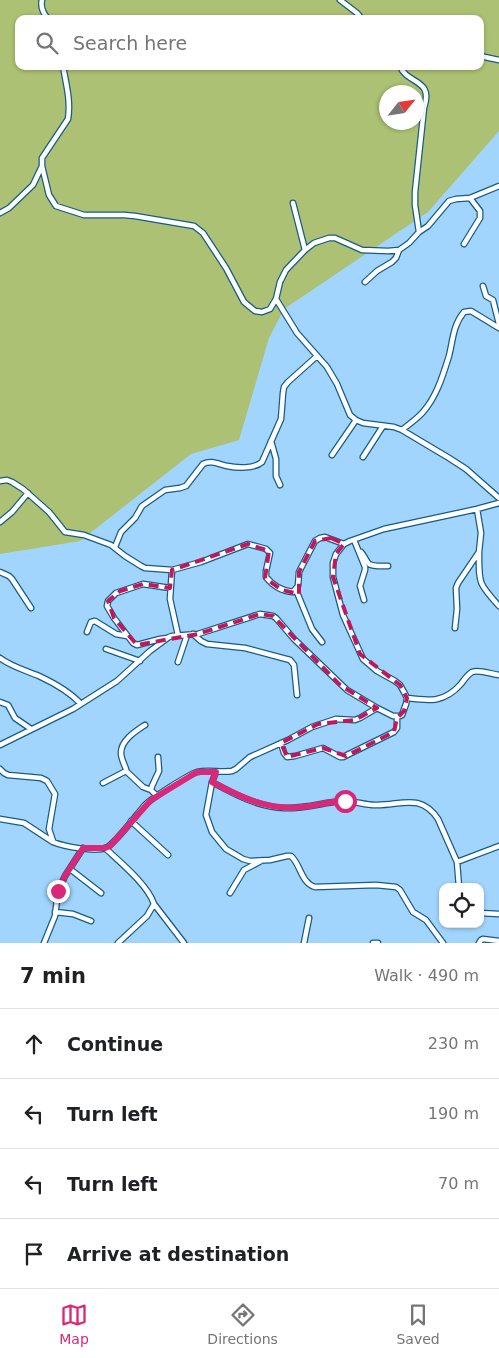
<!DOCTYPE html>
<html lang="en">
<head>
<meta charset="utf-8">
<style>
	:root { --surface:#fff; --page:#f2f2f2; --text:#202124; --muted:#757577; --line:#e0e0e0; --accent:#db2777 }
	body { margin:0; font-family:"DejaVu Sans",sans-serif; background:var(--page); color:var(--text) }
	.controls { position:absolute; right:15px; bottom:15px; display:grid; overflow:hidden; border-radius:10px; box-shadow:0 1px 4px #0004 }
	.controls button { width:45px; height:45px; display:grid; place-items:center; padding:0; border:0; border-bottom:1px solid var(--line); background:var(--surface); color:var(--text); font:25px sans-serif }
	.compass { position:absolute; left:379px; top:85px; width:45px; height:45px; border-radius:50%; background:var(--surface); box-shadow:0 1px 4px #0004; rotate:60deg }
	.stop { position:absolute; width:15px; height:15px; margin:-11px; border:4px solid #db2777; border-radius:50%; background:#fff }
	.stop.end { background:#db2777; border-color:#fff; box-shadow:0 1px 5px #0008 }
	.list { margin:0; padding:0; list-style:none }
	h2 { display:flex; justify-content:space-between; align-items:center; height:65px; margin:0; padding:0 20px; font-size:21px }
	h2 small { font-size:16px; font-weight:400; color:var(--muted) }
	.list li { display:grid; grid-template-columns:32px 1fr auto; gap:15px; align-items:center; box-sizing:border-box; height:70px; padding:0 20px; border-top:1px solid var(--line) }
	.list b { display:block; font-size:19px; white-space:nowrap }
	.list em { font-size:16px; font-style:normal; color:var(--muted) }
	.icon { flex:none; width:28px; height:28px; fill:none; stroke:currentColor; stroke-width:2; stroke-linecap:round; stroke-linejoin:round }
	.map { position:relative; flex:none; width:499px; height:943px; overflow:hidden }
	.search { position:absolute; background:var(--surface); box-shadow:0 1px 4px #0004; left:15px; right:15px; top:15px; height:55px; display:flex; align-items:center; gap:12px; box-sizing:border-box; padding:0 18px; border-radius:10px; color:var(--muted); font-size:19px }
	.sheet { height:345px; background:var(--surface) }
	nav { display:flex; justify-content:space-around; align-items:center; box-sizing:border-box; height:70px; border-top:1px solid var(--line); background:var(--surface); font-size:14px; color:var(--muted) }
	nav a { display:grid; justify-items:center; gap:2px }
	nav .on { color:var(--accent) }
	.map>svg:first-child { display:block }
	.green { fill:#acc173; fill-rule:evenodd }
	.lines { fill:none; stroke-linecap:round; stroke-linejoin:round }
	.minor-casing { stroke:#155c87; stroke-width:7 }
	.minor { stroke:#fff; stroke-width:4.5 }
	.route { stroke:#db2777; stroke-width:6 }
	.marked { fill:none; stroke:#c2185b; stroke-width:4; stroke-dasharray:10 6; stroke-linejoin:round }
</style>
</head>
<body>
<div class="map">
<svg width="499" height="943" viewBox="0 0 499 943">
	<rect width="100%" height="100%" fill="#a1d5fd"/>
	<!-- green -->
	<path class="green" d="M 0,0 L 499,0 L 499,131 L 428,212 L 284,309 L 269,338 L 239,440 L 191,454 L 80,541 L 0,554 ZM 19,19 L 480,19 L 480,66 L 19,66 ZM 386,92 L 416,92 L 416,122 L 386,122 Z"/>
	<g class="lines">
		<!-- minor casing -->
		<g class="minor-casing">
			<path id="minor" d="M 42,0 C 40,7 44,14 48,19
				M 340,0 L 357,13 L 362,19
				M 480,56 L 499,60
				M 63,66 C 66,84 71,101 68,119 L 42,158 L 42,166 L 49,195 L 56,206 L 84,215 L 124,215 L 135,216 L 194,226 L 203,233 L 226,268 L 244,302 L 255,311 L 262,312 L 270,309 L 276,299
				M 400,66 C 407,85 434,78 424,108 L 415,192 L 415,205 L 419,232
				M 499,186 L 470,198 L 456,199 L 449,201 L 428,226 L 419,232 L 409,243 L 399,250 L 388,251 L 362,250 L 335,238 L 329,238 L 314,243 L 305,250 L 286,270 L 280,282 L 276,299 L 297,333 L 327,367 L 337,384 L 350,415 L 356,420 L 363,423 L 394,427 L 402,430 L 449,458 L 466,469 L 499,498
				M 293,203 L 305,250
				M 0,213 L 9,208 L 33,185 L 42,166
				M 464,244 L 480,218 L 480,211 L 470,198
				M 365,282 L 377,271 L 392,262 L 396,258 L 399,250
				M 483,286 L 486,296 L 493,300 L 499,324
				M 402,430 C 409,424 417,419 423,412 C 437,396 443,375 449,356 C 453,340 453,325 464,312 L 471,311 L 499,328
				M 271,441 L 276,459 L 276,476 L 280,485
				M 332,455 L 356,420
				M 363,457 L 383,426
				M 0,481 L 7,480 L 12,482 L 23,489 L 49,512 L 65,532 L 84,535 L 111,545 L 125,556 L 141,566 L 145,568 L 172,570 L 201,562 L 248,544 L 266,549 L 270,553 L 266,571 L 266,577 C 273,586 282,591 293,592 L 298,586 L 299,572 L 315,541 L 320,538 L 325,537 L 344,544
				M 0,522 L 12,512 L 28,493
				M 354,540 L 365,567 L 365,570 L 360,586 L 364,600
				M 115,547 L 121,532 L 135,518 L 142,506 L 165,490 L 180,488 L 186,486 L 203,464 C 211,460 218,464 227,466 C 237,468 254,469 262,462 L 281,419 L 283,393 L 284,387 L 288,382 L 317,356
				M 361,552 C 364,555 366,561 369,564 C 374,567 383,566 388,566
				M 479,553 C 479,583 478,583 499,606
				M 172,570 L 170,599 L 178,635
				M 0,572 L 9,576 L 12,579 L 31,608
				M 296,590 L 312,629 L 322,642
				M 455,628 L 457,609 L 456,588 L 458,583 L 479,552 L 481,533 L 477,509
				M 87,632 L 91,622 L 95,621 L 116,634 L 127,636
				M 193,634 L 201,641 L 207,644 L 245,648 L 290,660 L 294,665 L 297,695
				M 167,638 L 160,639 L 137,645 L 133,643 L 114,618 L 107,606 L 108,601 L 116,593 L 143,584 L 170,588
				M 106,649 L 140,661
				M 0,658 C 12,667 25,670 39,676 C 54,683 70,692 81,704
				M 178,662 L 187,635
				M 407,698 C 430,701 444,703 461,684 C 464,680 467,675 472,672 C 479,669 491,674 499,675
				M 0,702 L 8,705 L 15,718 L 31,729
				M 281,743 L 284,753 L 287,757 L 295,756 L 323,748 L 340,757 L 343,757 L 394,732 L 397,728 L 397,717
				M 0,745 L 73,709 L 117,681 L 150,651 L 169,637 L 172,636 L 198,634 L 260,614 L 273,616 L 276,618 L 294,639 L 347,690 L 377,708 L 393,716 L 400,716 L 402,715 L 406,704 L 407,698 L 404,692 L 400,685 L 395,681 L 377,671 L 363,659 L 343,615 L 333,577 L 333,563 L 336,554 L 344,544 L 350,541 L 384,529 L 477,509 L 499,503
				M 0,769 L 4,773 L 8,775 L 41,778 L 47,781 L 55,794 L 49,829 L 53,841
				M 126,771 L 143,787 L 151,790
				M 216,772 L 212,782 L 206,815 L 212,832 L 226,849 L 243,859 L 250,861 L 270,860 L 287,856 L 291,856 C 301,865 301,883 315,887 L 376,885 L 396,887 L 400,890 L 413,912 L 426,920 L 443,943
				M 212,782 C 234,794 258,807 284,808 C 303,809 322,803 341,801 C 352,800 364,805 375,805 C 400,806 420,792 438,819 L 457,862 L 459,887
				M 103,783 L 126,771 L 126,769 C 124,764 121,758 121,753 C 121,740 136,731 145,725
				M 157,796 L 151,790 L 152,786 L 159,771 L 158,757
				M 0,819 L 24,823 L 53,842 C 65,847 95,852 106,848 C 115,844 137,814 145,805 C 152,798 188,775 197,772 C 208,769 221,773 232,771 L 236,769 L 250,757 L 288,740 L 312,727 L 336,719 L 355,720 L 360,718 L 377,708
				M 131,821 L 168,855
				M 105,848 C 120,862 148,885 154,904 L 147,916 L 118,943
				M 457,862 L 499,846
				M 70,869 L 101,893
				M 230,893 L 244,870 L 261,861
				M 154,904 L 184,943
				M 55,912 L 73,914 L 91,921
				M 480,913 L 499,914
				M 44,943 L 55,916 L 58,891 L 65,876 L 83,848
				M 304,943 L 309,918
				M 373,943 L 378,943
				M 479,943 L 481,940 L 483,939 L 499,941"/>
		</g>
		<!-- minor -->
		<use href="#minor" class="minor"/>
	</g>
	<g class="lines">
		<!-- route -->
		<path class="route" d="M 58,891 L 65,876 L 83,848 L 105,848 L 110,846 L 151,800 L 197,772 L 216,772 L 212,782 C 240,797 269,811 302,807 C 316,806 330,801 345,801"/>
	</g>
	<!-- marked area -->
	<path class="marked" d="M 331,538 L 344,544 L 336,554 L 333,577 L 360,654 L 400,685 L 407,698 L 404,711 L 397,718 L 394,732 L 346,756 L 323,748 L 287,757 L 281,743 L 318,724 L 355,720 L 377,708 L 340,685 L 273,616 L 260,614 L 198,634 L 137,645 L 114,618 L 108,601 L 120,591 L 143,584 L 170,588 L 172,570 L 248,544 L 269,551 L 265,578 L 282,590 L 299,594 L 299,572 L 315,541 Z"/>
</svg>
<div class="controls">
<button><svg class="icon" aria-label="locate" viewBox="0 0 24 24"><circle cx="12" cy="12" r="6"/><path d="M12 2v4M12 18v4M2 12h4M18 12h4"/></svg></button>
</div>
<svg class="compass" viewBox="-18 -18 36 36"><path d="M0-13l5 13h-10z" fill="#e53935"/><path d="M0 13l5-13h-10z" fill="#757577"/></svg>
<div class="stop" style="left:345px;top:801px"></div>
<div class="stop end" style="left:58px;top:891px"></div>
<div class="search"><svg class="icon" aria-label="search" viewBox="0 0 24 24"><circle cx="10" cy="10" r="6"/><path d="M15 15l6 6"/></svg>Search here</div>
</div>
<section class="sheet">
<h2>7 min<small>Walk · 490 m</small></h2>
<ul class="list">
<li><svg class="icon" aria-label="ahead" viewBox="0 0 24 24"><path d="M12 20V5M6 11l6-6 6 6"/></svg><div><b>Continue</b></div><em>230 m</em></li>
<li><svg class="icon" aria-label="left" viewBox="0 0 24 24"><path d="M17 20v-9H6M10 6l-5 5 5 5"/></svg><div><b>Turn left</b></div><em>190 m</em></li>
<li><svg class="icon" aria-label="left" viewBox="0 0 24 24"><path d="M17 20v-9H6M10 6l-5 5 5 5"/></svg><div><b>Turn left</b></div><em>70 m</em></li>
<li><svg class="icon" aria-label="arrive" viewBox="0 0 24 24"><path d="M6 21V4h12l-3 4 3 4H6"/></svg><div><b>Arrive at destination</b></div></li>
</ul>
</section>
<nav>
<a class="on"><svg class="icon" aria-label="map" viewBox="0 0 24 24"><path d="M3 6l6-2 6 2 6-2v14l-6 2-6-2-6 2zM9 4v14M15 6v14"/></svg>Map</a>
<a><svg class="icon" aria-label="directions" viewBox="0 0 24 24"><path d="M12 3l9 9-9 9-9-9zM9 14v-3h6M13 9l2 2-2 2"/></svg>Directions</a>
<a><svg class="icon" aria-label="saved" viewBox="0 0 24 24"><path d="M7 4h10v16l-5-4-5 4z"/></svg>Saved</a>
</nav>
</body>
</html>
